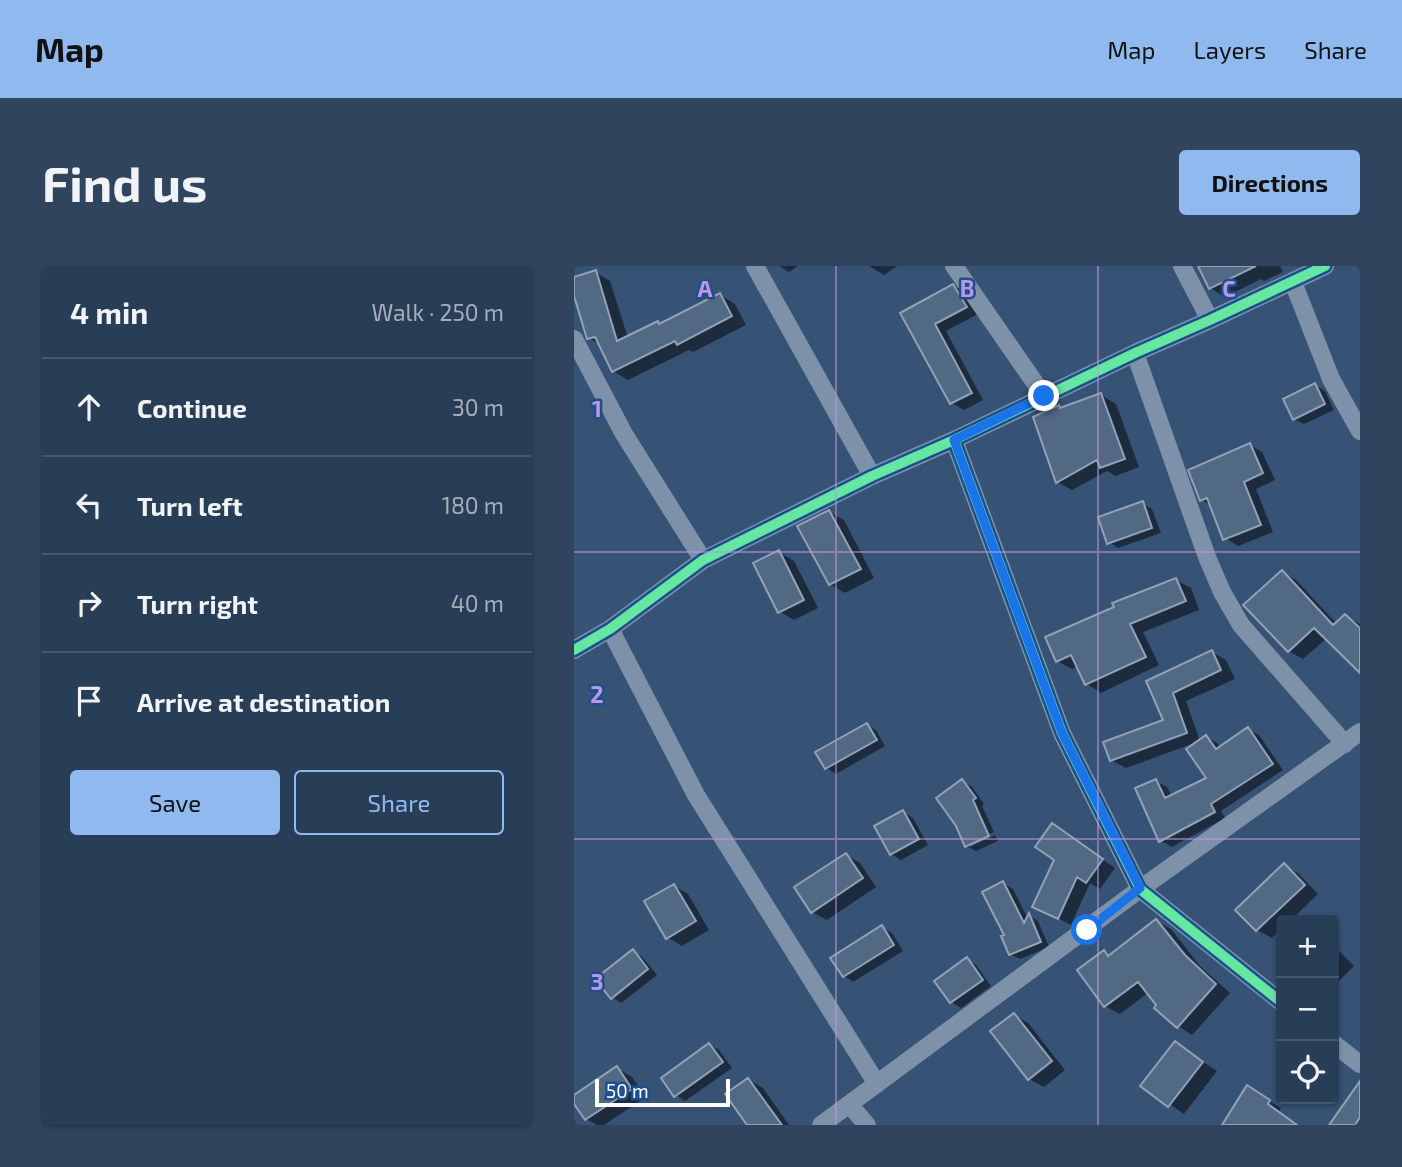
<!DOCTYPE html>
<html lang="en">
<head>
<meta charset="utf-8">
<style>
	:root { --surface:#283e57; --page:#30455d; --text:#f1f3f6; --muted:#a5aeba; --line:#44576d; --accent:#90b9f0 }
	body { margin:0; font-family:"Exo 2",sans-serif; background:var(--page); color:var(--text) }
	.controls { position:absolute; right:21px; bottom:21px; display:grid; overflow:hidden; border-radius:7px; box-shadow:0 2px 5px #0004 }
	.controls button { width:63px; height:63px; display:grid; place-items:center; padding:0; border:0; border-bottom:2px solid var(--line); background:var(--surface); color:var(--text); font:35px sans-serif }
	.scale { position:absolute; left:21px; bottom:18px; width:135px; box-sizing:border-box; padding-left:7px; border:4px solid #fff; border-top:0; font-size:19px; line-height:24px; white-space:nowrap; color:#fff; -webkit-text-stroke:5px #1b4f8f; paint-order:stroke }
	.stop { position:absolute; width:21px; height:21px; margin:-16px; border:5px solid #1a73e8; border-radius:50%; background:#fff }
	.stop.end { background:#1a73e8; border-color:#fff; box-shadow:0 2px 7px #0008 }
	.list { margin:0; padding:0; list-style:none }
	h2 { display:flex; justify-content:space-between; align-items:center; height:91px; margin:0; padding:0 28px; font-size:30px }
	h2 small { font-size:23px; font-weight:400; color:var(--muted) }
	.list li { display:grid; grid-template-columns:46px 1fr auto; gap:21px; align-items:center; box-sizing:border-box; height:98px; padding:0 28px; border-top:2px solid var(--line) }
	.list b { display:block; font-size:26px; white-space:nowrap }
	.list em { font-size:23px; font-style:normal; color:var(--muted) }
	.actions { display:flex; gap:14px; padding:21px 28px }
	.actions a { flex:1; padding:16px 0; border:2px solid var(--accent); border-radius:7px; text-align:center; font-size:24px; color:var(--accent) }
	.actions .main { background:var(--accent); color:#111 }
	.icon { flex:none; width:38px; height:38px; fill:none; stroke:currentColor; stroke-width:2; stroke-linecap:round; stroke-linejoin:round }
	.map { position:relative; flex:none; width:786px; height:859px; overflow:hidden; border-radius:7px }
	header { display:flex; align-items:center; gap:42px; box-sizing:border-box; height:98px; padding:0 35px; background:var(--accent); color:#111 }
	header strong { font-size:33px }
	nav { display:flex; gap:38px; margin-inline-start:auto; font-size:24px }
	.intro { display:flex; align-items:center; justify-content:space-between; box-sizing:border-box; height:168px; padding:0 42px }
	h1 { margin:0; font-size:49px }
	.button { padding:18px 32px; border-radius:7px; background:var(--accent); color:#111; font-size:24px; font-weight:700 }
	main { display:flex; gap:42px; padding:0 42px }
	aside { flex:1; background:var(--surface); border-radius:7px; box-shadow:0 2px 5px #0004 }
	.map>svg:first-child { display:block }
	.shadow { fill:#0007 }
	.building { fill:#526984; stroke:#92a2b6; stroke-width:2 }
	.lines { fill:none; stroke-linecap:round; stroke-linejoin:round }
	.minor { stroke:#7d92a8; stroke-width:18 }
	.cycleway-casing { stroke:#1b4f8f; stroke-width:15 }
	.cycleway { stroke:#66e7a1; stroke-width:10 }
	.route { stroke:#1a73e8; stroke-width:9 }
	.grid { fill:none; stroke:#bd96df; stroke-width:2; stroke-opacity:0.55 }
	.grid-label { font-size:23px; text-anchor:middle; font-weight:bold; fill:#bd96df; stroke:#1b4f8f; stroke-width:5; stroke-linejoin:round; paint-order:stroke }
</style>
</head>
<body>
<header>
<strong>Map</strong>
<nav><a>Map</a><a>Layers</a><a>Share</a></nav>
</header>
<div class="intro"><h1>Find us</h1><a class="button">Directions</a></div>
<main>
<aside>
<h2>4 min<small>Walk · 250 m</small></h2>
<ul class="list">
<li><svg class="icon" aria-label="ahead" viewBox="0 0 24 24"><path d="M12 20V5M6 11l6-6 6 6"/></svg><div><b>Continue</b></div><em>30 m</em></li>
<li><svg class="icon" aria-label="left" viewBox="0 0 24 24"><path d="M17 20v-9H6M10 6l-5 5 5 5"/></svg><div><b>Turn left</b></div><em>180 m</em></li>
<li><svg class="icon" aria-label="right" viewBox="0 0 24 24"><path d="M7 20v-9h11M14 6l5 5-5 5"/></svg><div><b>Turn right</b></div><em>40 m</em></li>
<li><svg class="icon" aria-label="arrive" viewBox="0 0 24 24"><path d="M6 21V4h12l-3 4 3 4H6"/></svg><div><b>Arrive at destination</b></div></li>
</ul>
<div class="actions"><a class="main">Save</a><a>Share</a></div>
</aside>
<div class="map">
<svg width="786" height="859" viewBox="0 0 786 859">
	<rect width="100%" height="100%" fill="#365274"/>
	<!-- shadow -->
	<path class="shadow" d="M 205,0 L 224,0 L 215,6 Z
		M 295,0 L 323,0 L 310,9 Z
		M 626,0 L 706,0 L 709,6 L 690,15 L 687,13 L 651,31 L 636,22 Z
		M 21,6 L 36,15 L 54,72 L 87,59 L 146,29 L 161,38 L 172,59 L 119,86 L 115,84 L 54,114 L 39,105 L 26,79 L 15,72 L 0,24 L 0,13 Z
		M 379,20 L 391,27 L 404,48 L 372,65 L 409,134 L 390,144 L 378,137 L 328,47 Z
		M 741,119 L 751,125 L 760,144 L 730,158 L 720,153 Z
		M 527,129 L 542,138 L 565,201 L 542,210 L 533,205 L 498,224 L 483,216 L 488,143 Z
		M 676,179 L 688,186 L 701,214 L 682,223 L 699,266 L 664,280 L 651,272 L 638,240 L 628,234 L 617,205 Z
		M 568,237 L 578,243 L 587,267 L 544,282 L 535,276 Z
		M 255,246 L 270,254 L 300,312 L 271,327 L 256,318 Z
		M 205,286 L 220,295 L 244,342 L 220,354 L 205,345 Z
		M 708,306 L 722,314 L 763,358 L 771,350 L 786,358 L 786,405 L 753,372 L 729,393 L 715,385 Z
		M 602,314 L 617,322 L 625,344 L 569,366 L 585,399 L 527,427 L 513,418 L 504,400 L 498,403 L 483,395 Z
		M 638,386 L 652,394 L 661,413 L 612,435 L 626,475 L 632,471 L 643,477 L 647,482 L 674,463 L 685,469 L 709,504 L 647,545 L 651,552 L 598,581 L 587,575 L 582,515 L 593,521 L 598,531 L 635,512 L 621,477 L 552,502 L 537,494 L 592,455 L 574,416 Z
		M 293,459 L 302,464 L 311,480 L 262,508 L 253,502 L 244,486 Z
		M 388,515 L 398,521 L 410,538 L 408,540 L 420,566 L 396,577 L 396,581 L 421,569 L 424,575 L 402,585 L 392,580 Z
		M 329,546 L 339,552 L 354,579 L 327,594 L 317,588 Z
		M 491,567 L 541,602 L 526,623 L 516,617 L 497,659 L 460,640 L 482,594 Z
		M 272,589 L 286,597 L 302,621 L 253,654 L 238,646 Z
		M 710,599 L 725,608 L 744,628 L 717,654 L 707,654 L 707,663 L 698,672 L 683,664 L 664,644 Z
		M 429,617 L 439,623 L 454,653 L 456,650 L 464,655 L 475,681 L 446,693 L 436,688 Z
		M 100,620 L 114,628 L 135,664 L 108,680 L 93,671 Z
		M 582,655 L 597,663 L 626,700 L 656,727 L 618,769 L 604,760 L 574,727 L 546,748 L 531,740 L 530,686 L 537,690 Z
		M 308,661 L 318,667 L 329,685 L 279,716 L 270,710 Z
		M 760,680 L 780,700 L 760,720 Z
		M 59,685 L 68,691 L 83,709 L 47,737 L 38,731 Z
		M 393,694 L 402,699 L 417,720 L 387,742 L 377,736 L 363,715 Z
		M 440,749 L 454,757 L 491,804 L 470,821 L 455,813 Z
		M 601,777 L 643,805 L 610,848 L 569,820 Z
		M 136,779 L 145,784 L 158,802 L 111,835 L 102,829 Z
		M 43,802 L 58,811 L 72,831 L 30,859 L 23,859 L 12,853 L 0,835 L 0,831 Z
		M 175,814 L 189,822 L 215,859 L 175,859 L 153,829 Z
		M 673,822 L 707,842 L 705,846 L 723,859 L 650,859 Z"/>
	<!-- building -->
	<path class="building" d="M 624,0 L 682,0 L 635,23 Z
		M 22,4 L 43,75 L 84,55 L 85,58 L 146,27 L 158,50 L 103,79 L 101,75 L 38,106 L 21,71 L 13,73 L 0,30 L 0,11 Z
		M 379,18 L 393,41 L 361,58 L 398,127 L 376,138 L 326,47 Z
		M 741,117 L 751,138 L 719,154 L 709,133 Z
		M 527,127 L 551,193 L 526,202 L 523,194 L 482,217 L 459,151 L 485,139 L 486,142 Z
		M 676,177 L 689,207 L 670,216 L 687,259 L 649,274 L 633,232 L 626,235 L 614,204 Z
		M 569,235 L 578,262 L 533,278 L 524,251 Z
		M 255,244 L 287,303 L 255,319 L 223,260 Z
		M 205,284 L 230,334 L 204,347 L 179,297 Z
		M 708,304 L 759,359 L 771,348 L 786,362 L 786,407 L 740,362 L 714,386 L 669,339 Z
		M 602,312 L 612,335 L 556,358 L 572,391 L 511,419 L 497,389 L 482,396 L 471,371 L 540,341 L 538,337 Z
		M 638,384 L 647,404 L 599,427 L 613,467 L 536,495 L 529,476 L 589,454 L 572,415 Z
		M 293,457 L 303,474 L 251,503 L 241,486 Z
		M 674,461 L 699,498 L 637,538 L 641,546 L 585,576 L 561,522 L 582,513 L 591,532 L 632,512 L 612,483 L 632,469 L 642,483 Z
		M 388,513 L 402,532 L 399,534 L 415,570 L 391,581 L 382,560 L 362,532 Z
		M 329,544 L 345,573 L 316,589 L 300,560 Z
		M 478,557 L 529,593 L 512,617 L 503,611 L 484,653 L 458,641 L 480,594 L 461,581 Z
		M 272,587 L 289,612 L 237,647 L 220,621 Z
		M 710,597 L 731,619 L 682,665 L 661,644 Z
		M 429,615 L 450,657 L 455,647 L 467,676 L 435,689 L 427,670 L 430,669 L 408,626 Z
		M 100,618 L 122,655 L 92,673 L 70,635 Z
		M 582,653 L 611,689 L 642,718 L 603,762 L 580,742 L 582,739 L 564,716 L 530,741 L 503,704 L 530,684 L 534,690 Z
		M 308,659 L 320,679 L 269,711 L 256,692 Z
		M 59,683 L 74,703 L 37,733 L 21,713 Z
		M 393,691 L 409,714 L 376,737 L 360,715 Z
		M 440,747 L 478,795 L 454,814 L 416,765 Z
		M 601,775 L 629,796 L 594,841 L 566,820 Z
		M 135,777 L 149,796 L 100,831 L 87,812 Z
		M 43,800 L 58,823 L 11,854 L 0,838 L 0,829 Z
		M 174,812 L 208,859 L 173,859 L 151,828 Z
		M 786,815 L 786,851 L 781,859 L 755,859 Z
		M 673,819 L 696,834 L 694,838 L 723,859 L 648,859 Z"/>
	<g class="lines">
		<!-- minor -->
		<path class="minor" d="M 181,0 L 298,210
			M 380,0 L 470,130
			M 608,0 L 636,54
			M 719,16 L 757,113 L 786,165
			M 0,73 L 50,168 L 129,294
			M 561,87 L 633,291 L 648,326 L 667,359 L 771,478
			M 380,174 L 488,467 L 566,623 L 707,736
			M 36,363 L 122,529 L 303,818
			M 0,384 L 36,363 L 129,294 L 298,210 L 380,174 L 561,87 L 636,54 L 751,0
			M 760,778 L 786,798
			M 275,838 L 293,859
			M 247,859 L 566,623 L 786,466"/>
		<!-- cycleway casing -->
		<g class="cycleway-casing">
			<path id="cycleway" d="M 380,174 L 488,467 L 566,623 L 707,736
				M 0,384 L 36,363 L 129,294 L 298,210 L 380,174 L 561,87 L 636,54 L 751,0"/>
		</g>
		<!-- cycleway -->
		<use href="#cycleway" class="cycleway"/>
	</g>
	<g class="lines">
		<!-- route -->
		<path class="route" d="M 470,130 L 380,174 L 488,467 L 566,622 L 513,664"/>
	</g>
	<!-- grid -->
	<path class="grid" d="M 262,0 L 262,859M 524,0 L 524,859M 0,286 L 786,286M 0,573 L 786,573"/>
	<g class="grid-label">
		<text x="131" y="31">A</text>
		<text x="393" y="31">B</text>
		<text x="655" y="31">C</text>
		<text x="23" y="151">1</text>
		<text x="23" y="437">2</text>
		<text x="23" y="724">3</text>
	</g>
</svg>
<div class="controls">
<button>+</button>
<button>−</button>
<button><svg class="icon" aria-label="locate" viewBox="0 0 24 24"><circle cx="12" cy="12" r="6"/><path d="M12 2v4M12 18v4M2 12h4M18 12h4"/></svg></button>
</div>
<div class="scale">50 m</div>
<div class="stop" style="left:513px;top:664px"></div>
<div class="stop end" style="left:470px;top:130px"></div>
</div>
</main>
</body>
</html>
